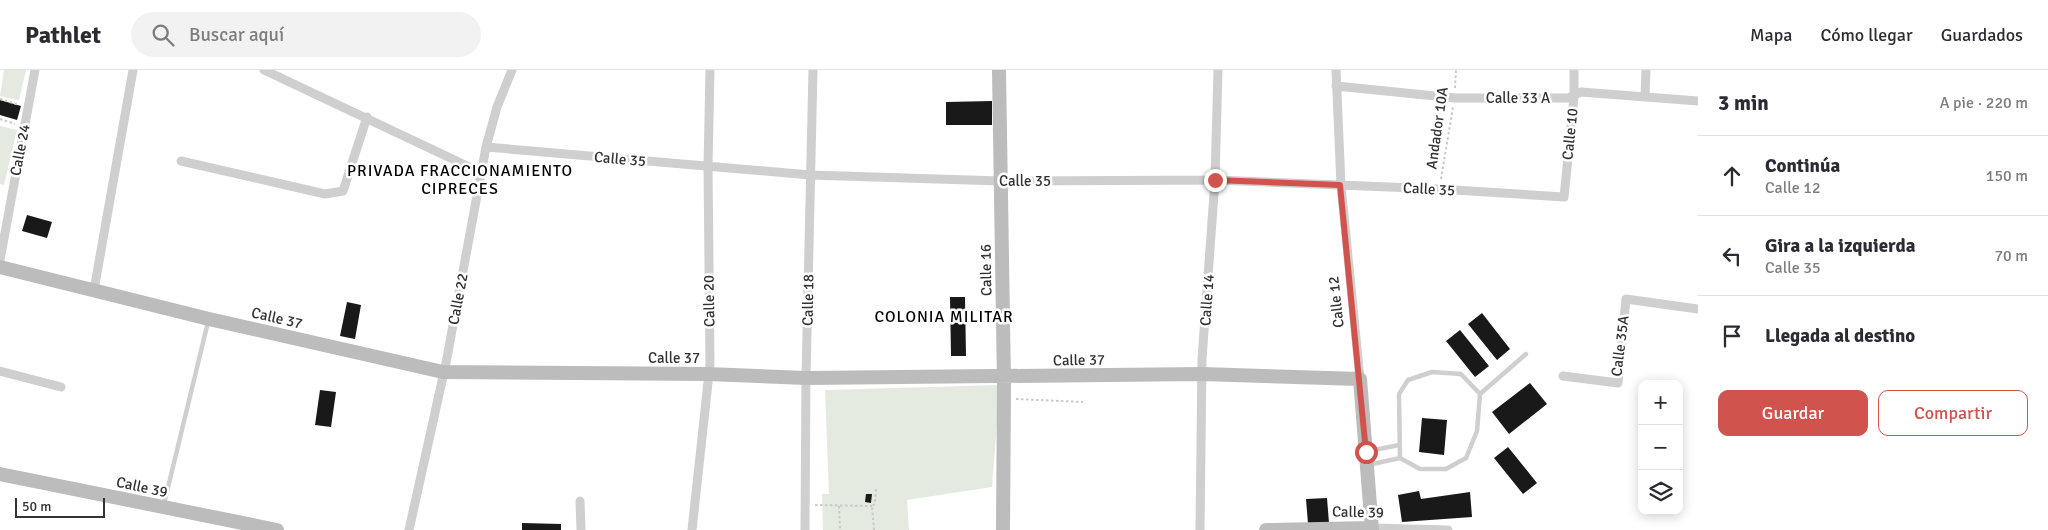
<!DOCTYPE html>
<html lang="es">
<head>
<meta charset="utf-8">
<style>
	:root { --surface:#fff; --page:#f2f2f3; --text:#2b2b33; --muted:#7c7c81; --line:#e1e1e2; --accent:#d0534d }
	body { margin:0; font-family:Signika,sans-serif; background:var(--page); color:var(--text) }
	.controls { position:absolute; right:15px; bottom:15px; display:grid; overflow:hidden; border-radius:10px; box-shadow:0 2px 12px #0003 }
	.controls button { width:45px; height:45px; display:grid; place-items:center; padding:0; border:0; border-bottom:1px solid var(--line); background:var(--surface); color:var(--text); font:25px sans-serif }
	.scale { position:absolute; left:15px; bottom:12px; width:90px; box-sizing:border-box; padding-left:5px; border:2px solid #323232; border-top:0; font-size:14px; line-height:18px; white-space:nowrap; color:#323232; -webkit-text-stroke:4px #fff; paint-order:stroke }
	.stop { position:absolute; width:15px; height:15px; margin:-11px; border:4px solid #d0534d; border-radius:50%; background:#fff }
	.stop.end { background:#d0534d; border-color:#fff; box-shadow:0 1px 5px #0008 }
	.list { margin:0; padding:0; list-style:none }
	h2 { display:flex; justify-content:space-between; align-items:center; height:65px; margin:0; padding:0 20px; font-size:21px }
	h2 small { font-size:16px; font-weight:400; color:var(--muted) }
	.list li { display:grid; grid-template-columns:32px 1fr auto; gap:15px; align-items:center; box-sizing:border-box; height:80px; padding:0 20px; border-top:1px solid var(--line) }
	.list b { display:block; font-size:19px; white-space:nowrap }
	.list p { margin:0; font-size:16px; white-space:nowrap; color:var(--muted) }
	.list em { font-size:16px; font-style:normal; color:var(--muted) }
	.actions { display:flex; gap:10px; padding:15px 20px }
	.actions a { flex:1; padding:11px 0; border:1px solid var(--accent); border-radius:10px; text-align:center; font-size:18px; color:var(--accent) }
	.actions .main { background:var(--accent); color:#fff }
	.icon { flex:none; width:28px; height:28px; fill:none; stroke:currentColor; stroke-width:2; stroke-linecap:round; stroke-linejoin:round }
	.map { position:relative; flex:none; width:1698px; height:460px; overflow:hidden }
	header { display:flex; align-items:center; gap:30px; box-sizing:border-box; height:70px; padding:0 25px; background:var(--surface); border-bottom:1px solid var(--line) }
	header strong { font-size:24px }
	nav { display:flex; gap:28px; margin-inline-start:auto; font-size:18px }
	.search { width:350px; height:45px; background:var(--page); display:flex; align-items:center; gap:12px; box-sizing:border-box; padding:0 18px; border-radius:28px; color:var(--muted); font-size:19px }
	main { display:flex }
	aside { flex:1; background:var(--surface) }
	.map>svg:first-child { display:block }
	.green { fill:#e4eadf }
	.building { fill:#191919 }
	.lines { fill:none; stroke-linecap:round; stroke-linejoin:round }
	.path { stroke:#c9c9c9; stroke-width:2; stroke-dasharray:2.5 2.5; stroke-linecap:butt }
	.lane { stroke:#cfcfcf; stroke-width:4.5 }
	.street { stroke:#cfcfcf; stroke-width:9 }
	.secondary { stroke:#bcbcbc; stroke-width:14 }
	.route { stroke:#d0534d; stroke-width:6 }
	.labels { text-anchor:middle; stroke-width:5; stroke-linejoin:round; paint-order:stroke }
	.street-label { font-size:15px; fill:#323232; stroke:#fff }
	.neighbourhood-label { font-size:16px; letter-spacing:1px; fill:#000; stroke:#fff }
</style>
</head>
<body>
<header>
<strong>Pathlet</strong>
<div class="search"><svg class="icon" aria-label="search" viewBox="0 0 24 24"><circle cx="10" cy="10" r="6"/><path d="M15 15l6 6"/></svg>Buscar aquí</div>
<nav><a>Mapa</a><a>Cómo llegar</a><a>Guardados</a></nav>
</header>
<main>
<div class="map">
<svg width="1698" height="460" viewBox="0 0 1698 460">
	<rect width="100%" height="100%" fill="#fff"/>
	<!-- green -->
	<path class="green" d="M 4,0 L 26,0 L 19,30 L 0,26 Z
		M 0,56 L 17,60 L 4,115 L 0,114 Z
		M 1000,315 L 992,417 L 907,430 L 909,460 L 823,460 L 822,424 L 829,424 L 825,320 Z"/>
	<!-- building -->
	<path class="building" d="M 0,30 L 21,36 L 17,50 L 0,45 Z
		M 992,31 L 992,55 L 946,55 L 946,32 Z
		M 27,145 L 52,152 L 47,168 L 22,161 Z
		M 950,227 L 965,227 L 966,286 L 951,286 Z
		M 347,232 L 361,235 L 355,269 L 340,266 Z
		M 1482,243 L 1510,279 L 1497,290 L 1468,254 Z
		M 1460,260 L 1489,296 L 1475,307 L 1446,271 Z
		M 1530,313 L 1547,334 L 1509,364 L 1492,342 Z
		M 320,320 L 336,322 L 331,357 L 315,355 Z
		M 1422,348 L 1447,350 L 1444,385 L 1419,382 Z
		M 1508,377 L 1537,413 L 1523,424 L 1494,388 Z
		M 1419,421 L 1421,429 L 1470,422 L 1472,447 L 1402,452 L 1398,425 Z
		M 866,424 L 872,424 L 871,433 L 865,432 Z
		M 1327,428 L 1329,453 L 1308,454 L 1306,429 Z
		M 522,453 L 561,454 L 561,460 L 522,460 Z"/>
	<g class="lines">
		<!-- path -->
		<path class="path" d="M 1455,18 L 1456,0
			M 0,29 L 19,35
			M 0,49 L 15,54
			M 1441,109 L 1453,37
			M 1016,329 L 1083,332
			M 815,435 L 872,436
			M 839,436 L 840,460
			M 874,460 L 872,436 L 875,434 L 876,419"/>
		<!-- lane -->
		<path class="lane" d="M 1480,324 L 1526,284
			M 1369,381 L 1399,375
			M 1368,395 L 1400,388 L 1420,399 L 1446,399 L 1466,388 L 1477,361 L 1480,324 L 1461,304 L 1432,302 L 1408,310 L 1399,324 L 1400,388
			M 164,434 L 208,252"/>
		<!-- street -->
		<path class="street" d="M 264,0 L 482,103
			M 1336,0 L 1341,115 L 1360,309
			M 1336,16 L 1455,28 L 1568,28 L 1581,22 L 1698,31
			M 1645,27 L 1646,0
			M 486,77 L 810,105 L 1001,111 L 1215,110 L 1439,119 L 1564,127 L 1574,27 L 1574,0
			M 181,91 L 325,124 L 343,121 L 367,47
			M 0,190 L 35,0
			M 94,220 L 133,0
			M 0,301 L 61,317
			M 1563,306 L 1618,313 L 1626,229 L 1698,239
			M 580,431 L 581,460
			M 1372,458 L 1448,460
			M 409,460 L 446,293 L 486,77 L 497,37 L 512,0
			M 692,460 L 710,294 L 708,97 L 710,0
			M 805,460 L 806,308 L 813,0
			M 1200,460 L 1202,289 L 1215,110 L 1218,0"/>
		<!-- secondary -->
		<path class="secondary" d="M 999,0 L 1004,314 L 1003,460
			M 0,197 L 209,249 L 443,302 L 708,304 L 806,308 L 1202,304 L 1360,309 L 1372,460
			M 0,404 L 277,460
			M 1266,460 L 1372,458"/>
	</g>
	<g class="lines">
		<!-- route -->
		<path class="route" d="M 1215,110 L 1340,115 L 1366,382"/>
	</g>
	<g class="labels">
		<!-- street labels -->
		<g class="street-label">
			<text x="1518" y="33">Calle 33 A</text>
			<text transform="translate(1437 58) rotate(-82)" y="5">Andador 10A</text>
			<text transform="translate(1570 64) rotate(-84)" y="5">Calle 10</text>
			<text transform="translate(20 80) rotate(-79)" y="5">Calle 24</text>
			<text transform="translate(620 89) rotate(5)" y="5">Calle 35</text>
			<text x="1025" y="116">Calle 35</text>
			<text transform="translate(1429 119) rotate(3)" y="5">Calle 35</text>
			<text transform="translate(986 200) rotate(-91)" y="5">Calle 16</text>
			<text transform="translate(458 229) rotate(-79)" y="5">Calle 22</text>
			<text transform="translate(808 230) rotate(-89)" y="5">Calle 18</text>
			<text transform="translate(1207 230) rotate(-86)" y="5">Calle 14</text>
			<text transform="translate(709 231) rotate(-91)" y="5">Calle 20</text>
			<text transform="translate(1336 232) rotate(-96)" y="5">Calle 12</text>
			<text transform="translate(277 248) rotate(13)" y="5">Calle 37</text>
			<text transform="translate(1620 276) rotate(-83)" y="5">Calle 35A</text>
			<text x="674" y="293">Calle 37</text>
			<text transform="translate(1079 290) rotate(-1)" y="5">Calle 37</text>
			<text transform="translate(142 417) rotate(12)" y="5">Calle 39</text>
			<text transform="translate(1358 442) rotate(1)" y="5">Calle 39</text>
		</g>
		<!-- neighbourhood labels -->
		<g class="neighbourhood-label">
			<text x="460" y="106">PRIVADA FRACCIONAMIENTO<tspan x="460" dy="18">CIPRECES</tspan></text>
			<text x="944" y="252">COLONIA MILITAR</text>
		</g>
	</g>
</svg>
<div class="controls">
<button>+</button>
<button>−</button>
<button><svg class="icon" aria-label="layers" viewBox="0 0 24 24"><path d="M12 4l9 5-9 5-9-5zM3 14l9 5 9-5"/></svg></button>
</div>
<div class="scale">50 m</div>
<div class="stop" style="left:1366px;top:382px"></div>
<div class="stop end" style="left:1215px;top:110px"></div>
</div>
<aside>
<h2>3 min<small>A pie · 220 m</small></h2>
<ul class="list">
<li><svg class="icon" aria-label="ahead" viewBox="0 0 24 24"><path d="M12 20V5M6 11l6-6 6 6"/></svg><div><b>Continúa</b><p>Calle 12</p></div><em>150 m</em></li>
<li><svg class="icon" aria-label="left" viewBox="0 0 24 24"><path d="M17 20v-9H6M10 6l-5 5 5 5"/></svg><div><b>Gira a la izquierda</b><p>Calle 35</p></div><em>70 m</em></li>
<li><svg class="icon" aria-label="arrive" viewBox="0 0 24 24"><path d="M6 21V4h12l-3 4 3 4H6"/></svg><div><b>Llegada al destino</b></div></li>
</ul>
<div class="actions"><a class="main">Guardar</a><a>Compartir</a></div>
</aside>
</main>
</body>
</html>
